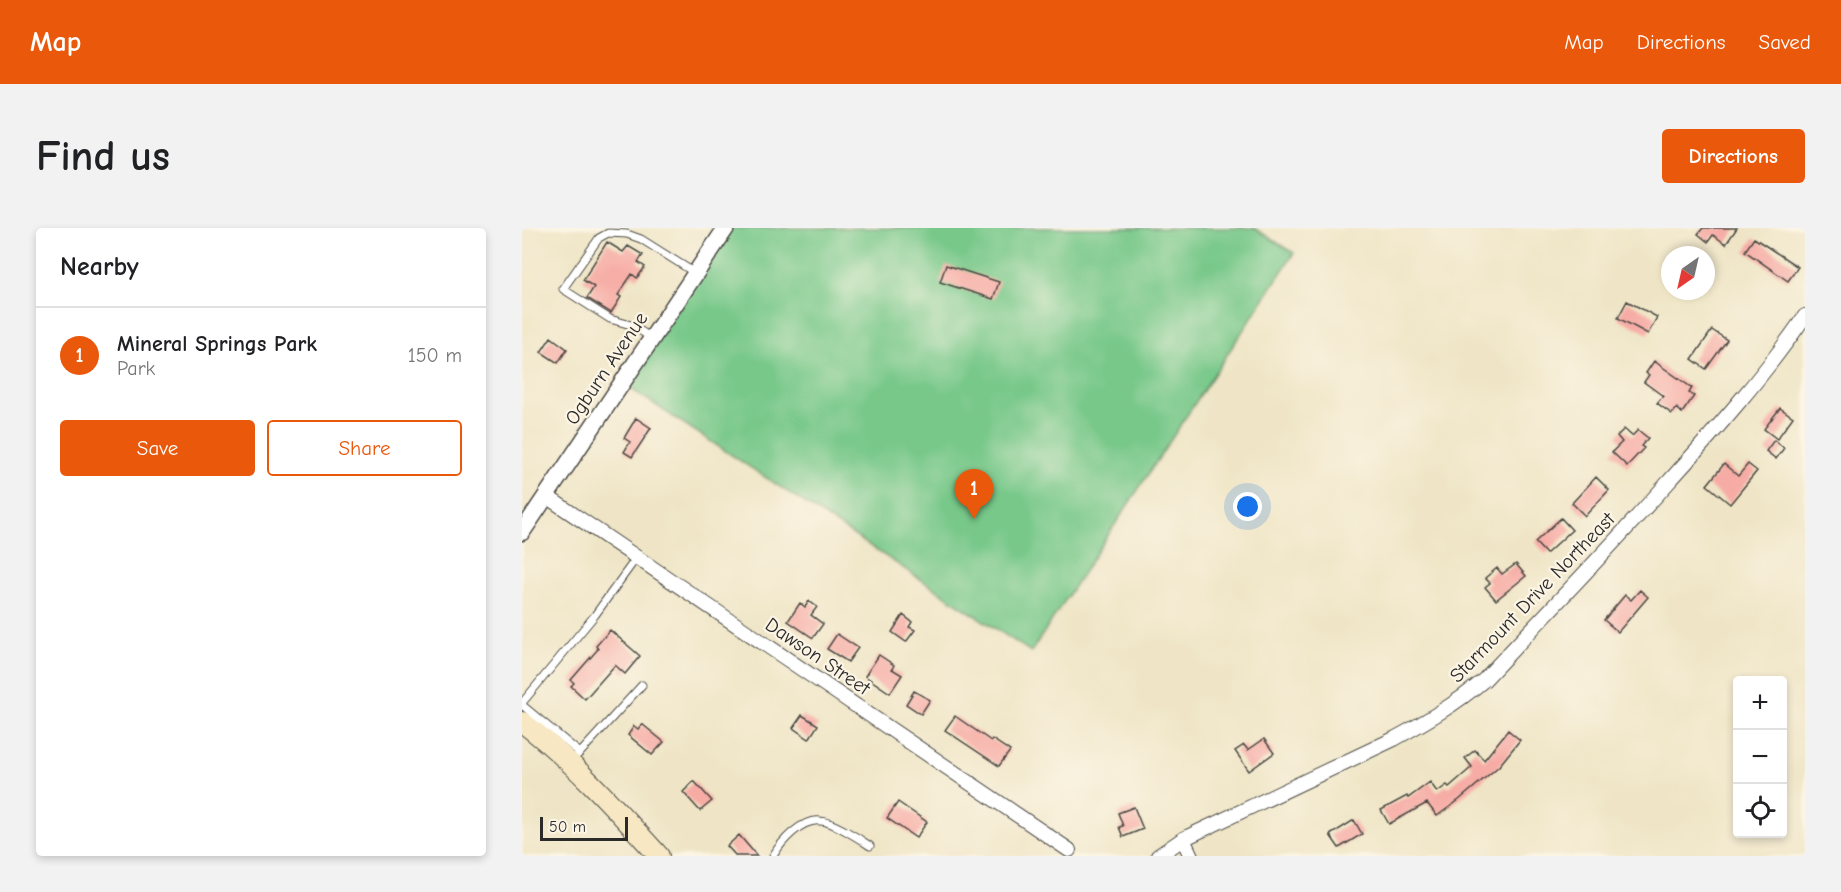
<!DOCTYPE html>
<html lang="en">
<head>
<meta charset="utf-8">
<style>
	:root { --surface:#fff; --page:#f2f2f2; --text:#202124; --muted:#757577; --line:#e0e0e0; --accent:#ea580c }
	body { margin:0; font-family:"Comic Neue",sans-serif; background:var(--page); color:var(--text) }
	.controls { position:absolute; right:18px; bottom:18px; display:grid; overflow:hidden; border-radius:6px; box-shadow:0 3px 9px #0003 }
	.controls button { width:54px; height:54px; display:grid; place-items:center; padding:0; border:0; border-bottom:2px solid var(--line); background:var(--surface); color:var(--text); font:30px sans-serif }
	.compass { position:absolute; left:1139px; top:18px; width:54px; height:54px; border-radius:50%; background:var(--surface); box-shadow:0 3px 9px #0003; rotate:214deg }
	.scale { position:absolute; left:18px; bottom:15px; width:88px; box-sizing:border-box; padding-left:6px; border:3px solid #2b2b2b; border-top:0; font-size:16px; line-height:21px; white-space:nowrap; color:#2b2b2b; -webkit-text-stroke:4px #fcf5e5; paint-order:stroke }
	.you { position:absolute; left:726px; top:279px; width:21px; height:21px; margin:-15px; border:4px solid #fff; border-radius:50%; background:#1a73e8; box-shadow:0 0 0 9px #1a73e833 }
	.badge { display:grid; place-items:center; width:39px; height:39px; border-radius:50%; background:var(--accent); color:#fff; font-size:20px; font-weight:700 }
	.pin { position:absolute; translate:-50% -50px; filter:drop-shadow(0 2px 3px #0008) }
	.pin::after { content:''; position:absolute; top:32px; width:21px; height:18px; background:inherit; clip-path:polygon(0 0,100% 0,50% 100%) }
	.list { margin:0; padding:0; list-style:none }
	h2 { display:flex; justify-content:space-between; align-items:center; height:78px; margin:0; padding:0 24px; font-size:26px }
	h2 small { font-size:20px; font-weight:400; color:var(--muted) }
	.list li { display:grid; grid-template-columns:39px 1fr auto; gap:18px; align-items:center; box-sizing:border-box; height:96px; padding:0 24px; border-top:2px solid var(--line) }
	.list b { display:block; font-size:22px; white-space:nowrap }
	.list p { margin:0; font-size:20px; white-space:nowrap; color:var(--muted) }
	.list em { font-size:20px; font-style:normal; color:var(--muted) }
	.actions { display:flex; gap:12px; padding:18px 24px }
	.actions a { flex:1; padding:14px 0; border:2px solid var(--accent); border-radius:6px; text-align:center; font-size:21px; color:var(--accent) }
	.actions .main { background:var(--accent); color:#fff }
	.icon { flex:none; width:33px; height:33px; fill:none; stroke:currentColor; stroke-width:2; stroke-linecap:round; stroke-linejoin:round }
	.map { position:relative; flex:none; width:1283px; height:628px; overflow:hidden; border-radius:6px }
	header { display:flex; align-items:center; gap:36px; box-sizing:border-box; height:84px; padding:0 30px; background:var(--accent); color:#fff }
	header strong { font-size:28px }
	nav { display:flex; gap:33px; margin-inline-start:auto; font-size:21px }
	.intro { display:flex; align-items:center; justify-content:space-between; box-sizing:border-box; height:144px; padding:0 36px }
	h1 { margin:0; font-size:42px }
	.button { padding:15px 27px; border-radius:6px; background:var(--accent); color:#fff; font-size:21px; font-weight:700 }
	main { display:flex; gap:36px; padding:0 36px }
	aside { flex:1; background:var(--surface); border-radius:6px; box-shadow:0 3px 9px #0003 }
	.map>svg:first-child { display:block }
	.green { fill:#77c889; stroke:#517a5a; stroke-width:1.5 }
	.building { fill:#f6aca5 }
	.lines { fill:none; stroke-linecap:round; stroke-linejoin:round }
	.service-casing { stroke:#484742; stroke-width:9 }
	.minor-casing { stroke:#484742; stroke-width:16 }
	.tertiary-casing { stroke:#484742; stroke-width:19 }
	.secondary-casing { stroke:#484742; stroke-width:22 }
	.service { stroke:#fff; stroke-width:7 }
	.minor { stroke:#fff; stroke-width:14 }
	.tertiary { stroke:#fff; stroke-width:16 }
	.secondary { stroke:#f7e8c3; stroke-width:20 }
	.labels { text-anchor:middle; stroke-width:4.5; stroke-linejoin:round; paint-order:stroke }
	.street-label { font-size:20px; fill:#2b2b2b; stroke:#fcf5e5 }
</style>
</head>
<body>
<header>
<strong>Map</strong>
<nav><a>Map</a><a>Directions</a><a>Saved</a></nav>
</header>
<div class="intro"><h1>Find us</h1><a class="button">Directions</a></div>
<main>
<aside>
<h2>Nearby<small></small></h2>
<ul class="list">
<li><span class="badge">1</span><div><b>Mineral Springs Park</b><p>Park</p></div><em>150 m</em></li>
</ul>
<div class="actions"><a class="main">Save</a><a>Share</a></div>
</aside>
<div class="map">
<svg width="1283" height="628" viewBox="0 0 1283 628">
	<rect width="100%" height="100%" fill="#fcf5e5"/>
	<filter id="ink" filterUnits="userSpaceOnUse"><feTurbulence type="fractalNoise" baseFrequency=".0167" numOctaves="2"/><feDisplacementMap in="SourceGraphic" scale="12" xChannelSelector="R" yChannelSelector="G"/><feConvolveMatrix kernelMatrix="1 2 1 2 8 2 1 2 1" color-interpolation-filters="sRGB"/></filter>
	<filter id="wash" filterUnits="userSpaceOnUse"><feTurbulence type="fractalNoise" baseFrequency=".008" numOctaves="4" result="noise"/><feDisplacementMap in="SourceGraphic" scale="24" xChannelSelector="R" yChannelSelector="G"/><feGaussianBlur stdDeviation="1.35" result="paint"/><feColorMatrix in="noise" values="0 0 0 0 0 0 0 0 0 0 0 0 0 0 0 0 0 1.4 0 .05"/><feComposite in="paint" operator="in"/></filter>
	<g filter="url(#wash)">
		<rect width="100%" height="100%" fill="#efe5c6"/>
		<!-- green -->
		<path class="green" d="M 208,0 L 732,0 L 772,25 L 509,424 L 103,157 Z"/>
		<g id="blocks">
			<!-- building -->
			<path class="building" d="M 1181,0 L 1215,0 L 1204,16 L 1191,7 L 1186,14 L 1176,6 Z
				M 1232,10 L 1276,39 L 1266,53 L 1223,23 Z
				M 85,14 L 101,24 L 106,18 L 121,27 L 116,34 L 123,39 L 115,50 L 110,46 L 96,67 L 99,69 L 89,85 L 65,70 L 72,59 L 61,52 Z
				M 424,37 L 477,54 L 471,71 L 418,54 Z
				M 1105,73 L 1135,89 L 1126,106 L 1096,90 Z
				M 1190,102 L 1205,112 L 1184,141 L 1170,131 Z
				M 29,109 L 45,121 L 36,135 L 19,124 Z
				M 1132,133 L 1170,160 L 1167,165 L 1172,168 L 1160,185 L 1155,180 L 1150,186 L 1135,175 L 1141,168 L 1122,154 L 1127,147 L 1124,145 Z
				M 1258,180 L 1271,189 L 1255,211 L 1242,201 Z
				M 114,190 L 129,200 L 110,229 L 102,224 L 108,214 L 102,210 Z
				M 1102,201 L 1110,208 L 1116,202 L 1126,210 L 1119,218 L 1122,220 L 1105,238 L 1090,224 L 1100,214 L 1095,208 Z
				M 1252,212 L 1262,220 L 1254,231 L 1244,223 Z
				M 1202,236 L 1216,248 L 1226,236 L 1235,243 L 1208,276 L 1185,257 Z
				M 1074,249 L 1087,262 L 1063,288 L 1050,275 Z
				M 1039,290 L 1050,302 L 1024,326 L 1013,314 Z
				M 994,336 L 1004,348 L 974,372 L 963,359 L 968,355 L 963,350 L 975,340 L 980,346 Z
				M 1118,362 L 1126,369 L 1096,404 L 1082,392 L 1103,367 L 1109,372 Z
				M 287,373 L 295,379 L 289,387 L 301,396 L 291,410 L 266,393 L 278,375 L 283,379 Z
				M 381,387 L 390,394 L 387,399 L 393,402 L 384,414 L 370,404 Z
				M 88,402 L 118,428 L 103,446 L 93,437 L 63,471 L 49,458 L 52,455 L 49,452 L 76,421 L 74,418 Z
				M 315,406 L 336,420 L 326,434 L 305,421 Z
				M 357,427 L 372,437 L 370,441 L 380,447 L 368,465 L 343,448 Z
				M 392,463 L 408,472 L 399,486 L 384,476 Z
				M 280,487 L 296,497 L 287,511 L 271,500 Z
				M 433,488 L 469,513 L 470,511 L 488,523 L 477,538 L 423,502 Z
				M 120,496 L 142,514 L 130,527 L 106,507 L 112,498 L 116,501 Z
				M 986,502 L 998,512 L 977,538 L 937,572 L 915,588 L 905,575 L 867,596 L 859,582 L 885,568 L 886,570 L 908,554 L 915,564 L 925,557 L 927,559 L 950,539 L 943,530 L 953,522 L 962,532 Z
				M 742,511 L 752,525 L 727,543 L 713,523 L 722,517 L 726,522 Z
				M 172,553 L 190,573 L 178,583 L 161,564 Z
				M 376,574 L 405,594 L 394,610 L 365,590 Z
				M 612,579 L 621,601 L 601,609 L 597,599 L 601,598 L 596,585 Z
				M 832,592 L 840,606 L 817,620 L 808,607 Z
				M 217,607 L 235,628 L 214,628 L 205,618 Z"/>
		</g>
	</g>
	<g filter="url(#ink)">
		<use href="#blocks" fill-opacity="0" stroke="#484742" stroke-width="1.5"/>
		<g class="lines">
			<!-- service casing -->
			<g class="service-casing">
				<path id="service" d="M 130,110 L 109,97 L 88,91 L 41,61 L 77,10 L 86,5 L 105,6 L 119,11 L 173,45
					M 0,475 L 73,387 L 115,329
					M 0,477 L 58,525 L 55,527
					M 58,525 L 120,457
					M 251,628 C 259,614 279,591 298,593 C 310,593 338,611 348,618"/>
			</g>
			<!-- minor casing -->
			<g class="minor-casing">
				<path id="minor" d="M 24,268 L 547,622
					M 661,611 L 669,628
					M 636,628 L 661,611 L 872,511 C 903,494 934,476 962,452 C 1022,388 1083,325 1142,259 C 1192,204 1241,149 1283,88"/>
			</g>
			<!-- tertiary casing -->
			<g class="tertiary-casing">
				<path id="tertiary" d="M 0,304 L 204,0"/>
			</g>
			<!-- secondary casing -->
			<g class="secondary-casing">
				<path id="secondary" d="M 0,494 C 51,533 94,581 137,628"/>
			</g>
			<!-- service -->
			<use href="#service" class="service"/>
			<!-- minor -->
			<use href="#minor" class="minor"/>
			<!-- tertiary -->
			<use href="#tertiary" class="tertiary"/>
			<!-- secondary -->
			<use href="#secondary" class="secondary"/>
		</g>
	</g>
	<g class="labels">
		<!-- street labels -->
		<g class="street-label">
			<text transform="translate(84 140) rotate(-56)" y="7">Ogburn Avenue</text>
			<text transform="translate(1010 369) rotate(-46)" y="7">Starmount Drive Northeast</text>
			<text transform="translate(296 428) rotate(34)" y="7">Dawson Street</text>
		</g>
	</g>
</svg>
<div class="controls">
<button>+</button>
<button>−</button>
<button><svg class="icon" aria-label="locate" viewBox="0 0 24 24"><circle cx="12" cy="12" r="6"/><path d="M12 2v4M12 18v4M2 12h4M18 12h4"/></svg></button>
</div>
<svg class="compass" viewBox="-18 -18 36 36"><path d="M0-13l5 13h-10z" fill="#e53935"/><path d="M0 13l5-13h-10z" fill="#757577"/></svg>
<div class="scale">50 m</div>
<div class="you"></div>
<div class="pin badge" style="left:452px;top:291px">1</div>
</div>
</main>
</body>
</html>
